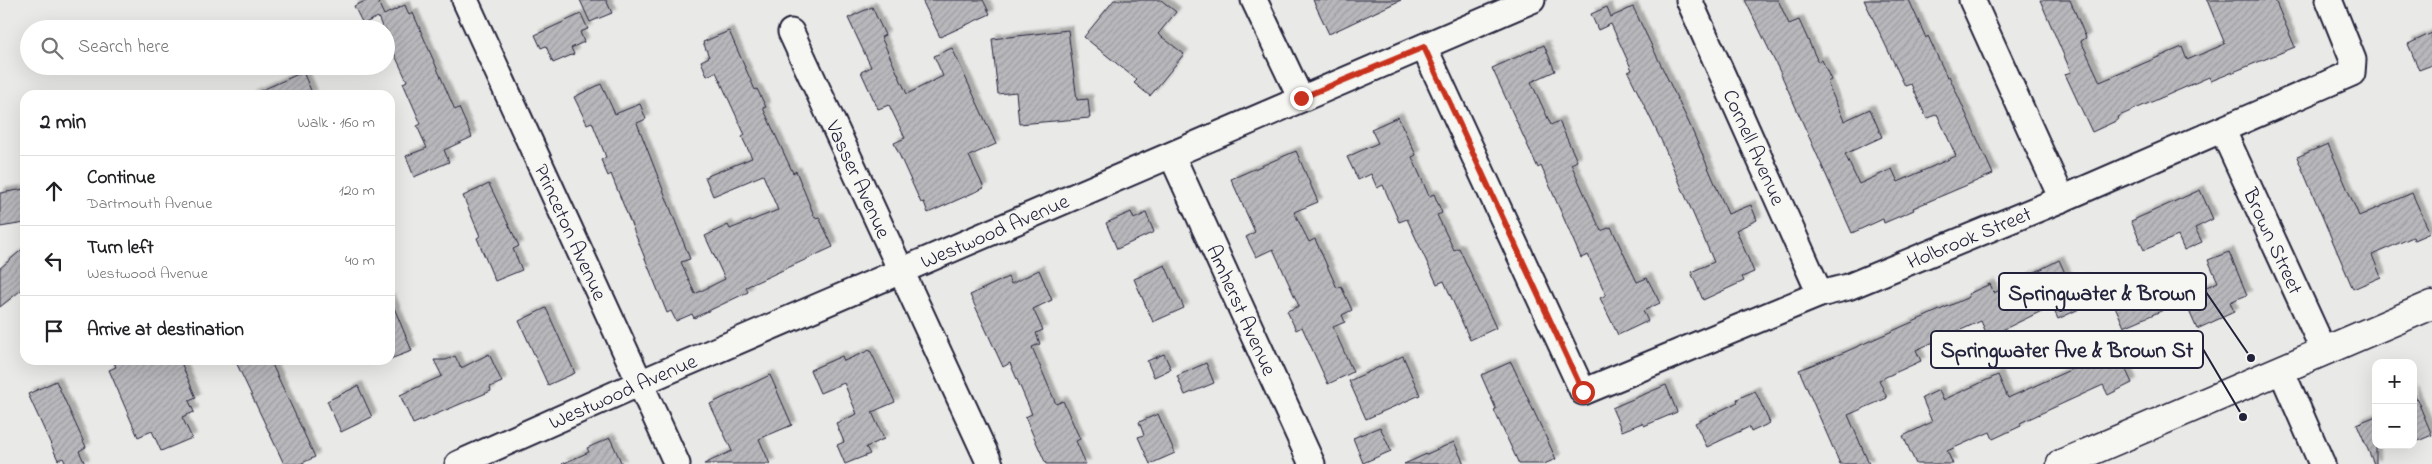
<!DOCTYPE html>
<html lang="en">
<head>
<meta charset="utf-8">
<style>
	:root { --surface:#fff; --page:#f6f6f6; --text:#202124; --muted:#757577; --line:#e0e0e0 }
	body { margin:0; font-family:"Indie Flower",sans-serif; background:var(--page); color:var(--text) }
	.controls { position:absolute; right:15px; bottom:15px; display:grid; overflow:hidden; border-radius:10px; box-shadow:0 5px 20px #0002 }
	.controls button { width:45px; height:45px; display:grid; place-items:center; padding:0; border:0; border-bottom:1px solid var(--line); background:var(--surface); color:var(--text); font:25px sans-serif }
	.stop { position:absolute; width:15px; height:15px; margin:-11px; border:4px solid #c8321e; border-radius:50%; background:#fff }
	.stop.end { background:#c8321e; border-color:#fff; box-shadow:0 1px 5px #0008 }
	.list { margin:0; padding:0; list-style:none }
	h2 { display:flex; justify-content:space-between; align-items:center; height:65px; margin:0; padding:0 20px; font-size:21px }
	h2 small { font-size:16px; font-weight:400; color:var(--muted) }
	.list li { display:grid; grid-template-columns:32px 1fr auto; gap:15px; align-items:center; box-sizing:border-box; height:70px; padding:0 20px; border-top:1px solid var(--line) }
	.list b { display:block; font-size:19px; white-space:nowrap }
	.list p { margin:0; font-size:16px; white-space:nowrap; color:var(--muted) }
	.list em { font-size:16px; font-style:normal; color:var(--muted) }
	.icon { flex:none; width:28px; height:28px; fill:none; stroke:currentColor; stroke-width:2; stroke-linecap:round; stroke-linejoin:round }
	.map { position:relative; flex:none; width:2432px; height:464px; overflow:hidden }
	.search { position:absolute; background:var(--surface); box-shadow:0 5px 20px #0002; left:20px; top:20px; width:375px; height:55px; display:flex; align-items:center; gap:12px; box-sizing:border-box; padding:0 18px; border-radius:28px; color:var(--muted); font-size:19px }
	.panel { position:absolute; background:var(--surface); box-shadow:0 5px 20px #0002; left:20px; top:90px; width:375px; height:275px; border-radius:15px }
	.map>svg:first-child { display:block }
	.building { fill:url(#building-hatch); stroke:#22223b; filter:url(#shadow) }
	.lines { fill:none; stroke-linecap:round; stroke-linejoin:round }
	.street-casing { stroke:#22223b; stroke-width:29 }
	.secondary-casing { stroke:#22223b; stroke-width:31 }
	.street { stroke:#f6f6f2; stroke-width:25 }
	.secondary { stroke:#f6f6f2; stroke-width:28 }
	.route { stroke:#c8321e; stroke-width:6 }
	.labels { text-anchor:middle; stroke-width:4; stroke-linejoin:round; paint-order:stroke }
	.street-label { font-size:21px; fill:#22223b; stroke:#f6f6f2 }
	.leader { fill:none; stroke:#22223b; stroke-width:2 }
	.callout-dot { fill:#22223b; stroke:#f6f6f2; stroke-width:2 }
	.callout { fill:#f6f6f2; stroke:#22223b; stroke-width:2 }
	.callout-label { font-size:22px; text-anchor:middle; font-weight:bold; fill:#22223b }
</style>
</head>
<body>
<div class="map">
<svg width="2432" height="464" viewBox="0 0 2432 464">
	<defs>
		<pattern id="building-hatch" width="6" height="6" patternUnits="userSpaceOnUse" patternTransform="scale(1.25)"><rect width="6" height="6" fill="#b8b8bc"/><path d="M-1 1l2-2M0 6l6-6M5 7l2-2" fill="none" stroke="#9e9ea2"/></pattern>
		<filter id="shadow"><feDropShadow dx="4.5" dy="-4.5" stdDeviation="1" flood-color="#0004"/></filter>
	</defs>
	<rect width="100%" height="100%" fill="#e9e9e7"/>
	<filter id="ink" filterUnits="userSpaceOnUse"><feTurbulence type="fractalNoise" baseFrequency=".02" numOctaves="2"/><feDisplacementMap in="SourceGraphic" scale="10" xChannelSelector="R" yChannelSelector="G"/><feConvolveMatrix kernelMatrix="1 2 1 2 8 2 1 2 1" color-interpolation-filters="sRGB"/></filter>
	<g filter="url(#ink)">
		<!-- building -->
		<path class="building" d="M 368,0 L 377,0 L 384,15 L 405,5 L 409,15 L 413,13 L 455,110 L 459,108 L 472,137 L 444,150 L 449,162 L 414,177 L 406,156 L 427,148 L 417,126 L 421,124 L 403,83 L 407,81 L 386,36 L 386,29 L 383,29 L 378,17 L 363,24 L 354,6 Z
			M 580,0 L 606,0 L 612,13 L 590,22 Z
			M 922,0 L 983,0 L 990,14 L 940,37 Z
			M 1114,0 L 1161,0 L 1176,12 L 1158,34 L 1184,54 L 1150,96 L 1134,83 L 1137,80 L 1084,37 Z
			M 1313,0 L 1401,0 L 1329,34 Z
			M 1745,0 L 1778,0 L 1789,24 L 1799,20 L 1818,62 L 1822,60 L 1831,80 L 1827,82 L 1844,121 L 1870,109 L 1882,137 L 1845,154 L 1859,184 L 1892,169 L 1898,182 L 1956,156 L 1937,114 L 1927,119 L 1911,84 L 1905,86 L 1864,0 L 1909,0 L 1926,38 L 1928,36 L 1947,77 L 1949,76 L 1993,174 L 1913,208 L 1914,210 L 1884,223 L 1883,219 L 1852,233 L 1780,72 Z
			M 2040,0 L 2070,0 L 2086,38 L 2081,41 L 2100,82 L 2182,47 L 2187,60 L 2225,44 L 2207,0 L 2275,0 L 2295,47 L 2211,81 L 2209,77 L 2117,117 L 2118,120 L 2092,132 L 2065,74 L 2071,72 Z
			M 872,7 L 885,35 L 881,37 L 907,94 L 943,76 L 934,56 L 952,48 L 996,144 L 969,156 L 984,188 L 928,213 L 924,202 L 921,203 L 894,143 L 905,138 L 889,105 L 878,109 L 861,72 L 871,67 L 848,18 Z
			M 1607,7 L 1611,17 L 1633,7 L 1689,123 L 1728,214 L 1751,205 L 1757,220 L 1736,230 L 1754,272 L 1742,277 L 1744,281 L 1703,300 L 1691,272 L 1714,262 L 1662,142 L 1628,72 L 1632,70 L 1611,24 L 1598,30 L 1591,14 Z
			M 581,14 L 588,29 L 580,32 L 584,42 L 571,48 L 574,54 L 553,63 L 546,46 L 541,48 L 535,35 Z
			M 1068,30 L 1077,100 L 1088,99 L 1090,118 L 1019,124 L 1016,92 L 998,94 L 992,39 Z
			M 729,31 L 755,90 L 757,89 L 766,107 L 763,108 L 793,173 L 796,171 L 815,218 L 819,217 L 833,247 L 746,287 L 748,292 L 702,314 L 694,318 L 692,314 L 676,321 L 671,311 L 667,313 L 611,174 L 608,176 L 601,160 L 606,157 L 592,122 L 587,124 L 574,97 L 601,84 L 615,114 L 640,104 L 646,119 L 637,123 L 690,259 L 681,262 L 695,294 L 725,279 L 705,236 L 728,225 L 730,229 L 778,210 L 763,175 L 713,196 L 705,177 L 752,158 L 742,137 L 745,135 L 716,72 L 707,76 L 701,61 L 709,57 L 703,42 Z
			M 2432,33 L 2432,65 L 2419,70 L 2408,44 Z
			M 1544,45 L 1555,71 L 1531,82 L 1551,125 L 1559,121 L 1577,161 L 1571,164 L 1601,231 L 1611,227 L 1637,282 L 1647,278 L 1660,303 L 1643,311 L 1648,321 L 1618,335 L 1600,298 L 1606,295 L 1588,255 L 1581,258 L 1541,166 L 1538,168 L 1492,68 Z
			M 303,72 L 313,95 L 251,95 Z
			M 1398,117 L 1416,155 L 1412,157 L 1429,196 L 1434,194 L 1442,213 L 1437,215 L 1454,250 L 1459,248 L 1496,328 L 1470,340 L 1444,281 L 1437,284 L 1407,219 L 1399,222 L 1383,185 L 1377,188 L 1371,174 L 1358,180 L 1347,157 L 1378,143 L 1371,129 Z
			M 2328,144 L 2359,216 L 2412,193 L 2430,233 L 2414,240 L 2413,237 L 2372,255 L 2381,277 L 2353,289 L 2297,157 Z
			M 1296,151 L 1318,202 L 1294,212 L 1309,242 L 1315,239 L 1337,288 L 1341,286 L 1352,310 L 1342,315 L 1345,322 L 1333,327 L 1353,372 L 1328,384 L 1302,327 L 1296,330 L 1287,311 L 1299,306 L 1273,249 L 1256,257 L 1246,237 L 1255,232 L 1231,179 Z
			M 489,184 L 519,246 L 513,249 L 522,270 L 495,281 L 477,238 L 480,236 L 463,196 Z
			M 25,189 L 25,223 L 0,227 L 0,193 Z
			M 2200,190 L 2213,219 L 2195,228 L 2202,242 L 2184,250 L 2178,236 L 2144,250 L 2131,221 Z
			M 1131,212 L 1134,219 L 1146,213 L 1154,232 L 1117,249 L 1106,223 Z
			M 25,247 L 25,287 L 0,307 L 0,268 Z
			M 2229,252 L 2247,295 L 2230,302 L 2234,312 L 2197,329 L 2183,297 L 2218,282 L 2208,260 Z
			M 2059,260 L 2070,284 L 2083,278 L 2094,302 L 2058,319 L 2052,306 L 1988,337 L 1981,321 L 1916,350 L 1921,361 L 1879,380 L 1887,398 L 1848,415 L 1869,464 L 1840,464 L 1799,370 L 1845,352 L 1969,297 L 1968,294 L 1990,284 L 1994,293 Z
			M 1165,265 L 1184,308 L 1153,322 L 1134,279 Z
			M 1039,270 L 1052,300 L 1033,309 L 1043,330 L 1036,333 L 1040,344 L 1032,347 L 1056,404 L 1063,401 L 1080,439 L 1076,441 L 1086,464 L 1046,464 L 1025,417 L 1032,414 L 1010,363 L 1003,367 L 970,295 L 1008,277 L 1011,284 Z
			M 2135,279 L 2141,294 L 2159,286 L 2168,308 L 2124,327 L 2108,290 Z
			M 390,298 L 412,351 L 390,359 Z
			M 546,308 L 575,373 L 548,385 L 519,321 Z
			M 2110,336 L 2132,383 L 2108,395 L 2103,385 L 2020,423 L 2021,426 L 1993,439 L 1990,432 L 1947,451 L 1953,464 L 1916,464 L 1903,436 L 1932,422 L 1922,398 L 1939,390 L 1943,400 L 1998,375 L 2008,398 L 2092,360 L 2086,347 Z
			M 870,350 L 895,402 L 872,412 L 884,439 L 866,447 L 870,454 L 845,464 L 837,445 L 844,442 L 836,423 L 857,414 L 844,383 L 820,393 L 810,370 L 842,356 L 844,361 Z
			M 489,354 L 502,382 L 490,387 L 491,391 L 413,424 L 400,395 L 442,376 L 434,360 L 446,360 L 455,356 L 461,368 Z
			M 1164,354 L 1171,369 L 1154,377 L 1147,361 Z
			M 1403,356 L 1420,395 L 1366,419 L 1349,381 Z
			M 113,360 L 180,360 L 196,398 L 189,401 L 194,412 L 182,417 L 192,438 L 161,451 L 152,431 L 138,437 L 109,370 L 116,367 Z
			M 235,360 L 270,360 L 315,457 L 300,464 L 284,464 Z
			M 1511,362 L 1556,459 L 1544,464 L 1519,464 L 1494,410 L 1496,409 L 1481,375 Z
			M 1206,363 L 1214,383 L 1185,395 L 1177,376 Z
			M 770,375 L 792,425 L 759,439 L 770,464 L 704,464 L 732,451 L 710,404 Z
			M 56,381 L 86,447 L 79,451 L 85,464 L 66,464 L 63,458 L 58,460 L 28,394 Z
			M 1666,385 L 1677,412 L 1644,426 L 1642,423 L 1622,431 L 1612,408 Z
			M 358,386 L 372,417 L 341,432 L 327,401 Z
			M 2413,390 L 2432,435 L 2413,443 Z
			M 1755,391 L 1770,423 L 1751,432 L 1749,427 L 1707,447 L 1695,423 L 1738,402 L 1737,399 Z
			M 1158,414 L 1175,453 L 1150,464 L 1138,437 L 1144,435 L 1139,422 Z
			M 2376,416 L 2376,464 L 2374,464 L 2357,424 Z
			M 1380,427 L 1391,451 L 1363,463 L 1353,438 Z
			M 610,438 L 622,464 L 562,464 L 589,452 L 587,448 Z
			M 1454,442 L 1464,464 L 1404,464 Z"/>
		<g class="lines">
			<!-- street casing -->
			<g class="street-casing">
				<g id="street">
					<path id="s1" d="M 465,0 L 677,464"/>
					<path d="M 1254,0 L 1301,99"/>
					<path id="s2" d="M 1689,0 L 1820,294"/>
					<path d="M 1972,0 L 2062,199"/>
					<path id="s3" d="M 791,32 L 990,464"/>
					<path id="s4" d="M 1424,47 L 1583,392 L 1820,294 L 1848,287 L 2062,199 L 2352,73 L 2353,60 L 2329,0"/>
					<path id="s5" d="M 2223,131 L 2324,351"/>
					<path id="s6" d="M 1172,156 L 1312,464"/>
					<path d="M 2281,370 L 2322,464"/>
					<path id="s7" d="M 458,464 L 640,383 L 1532,0"/>
				</g>
			</g>
			<!-- secondary casing -->
			<g class="secondary-casing">
				<path id="secondary" d="M 2061,464 L 2432,305"/>
			</g>
			<!-- street -->
			<use href="#street" class="street"/>
			<!-- secondary -->
			<use href="#secondary" class="secondary"/>
		</g>
	</g>
	<g class="lines" filter="url(#ink)">
		<!-- route -->
		<path class="route" d="M 1301,98 L 1424,47 L 1583,392"/>
	</g>
	<g class="labels">
		<!-- street labels -->
		<g class="street-label">
			<text dy="7" stroke="none"><textPath href="#s2" startOffset="161">Cornell Avenue</textPath></text>
			<text dy="7" stroke="none"><textPath href="#s3" startOffset="162">Vasser Avenue</textPath></text>
			<text dy="7" stroke="none"><textPath href="#s1" startOffset="255">Princeton Avenue</textPath></text>
			<text dy="7" stroke="none"><textPath href="#s7" startOffset="585">Westwood Avenue</textPath></text>
			<text dy="7" stroke="none"><textPath href="#s4" startOffset="796">Holbrook Street</textPath></text>
			<text dy="7" stroke="none"><textPath href="#s5" startOffset="121">Brown Street</textPath></text>
			<text dy="7" stroke="none"><textPath href="#s6" startOffset="169">Amherst Avenue</textPath></text>
			<text dy="7" stroke="none"><textPath href="#s7" startOffset="180">Westwood Avenue</textPath></text>
		</g>
	</g>
	<!-- callouts -->
	<path class="leader" d="M2251 358L2206 292M2243 417L2203 349"/>
	<g class="callout-dot">
		<circle cx="2251" cy="358" r="5"/>
		<circle cx="2243" cy="417" r="5"/>
	</g>
	<g class="callout">
		<rect x="1999" y="273" width="207" height="37" rx="5"/>
		<rect x="1931" y="331" width="272" height="37" rx="5"/>
	</g>
	<g class="callout-label">
		<text x="2102" y="300">Springwater &amp; Brown</text>
		<text x="2067" y="357">Springwater Ave &amp; Brown St</text>
	</g>
</svg>
<div class="controls">
<button>+</button>
<button>−</button>
</div>
<div class="stop" style="left:1583px;top:392px"></div>
<div class="stop end" style="left:1301px;top:98px"></div>
<div class="search"><svg class="icon" aria-label="search" viewBox="0 0 24 24"><circle cx="10" cy="10" r="6"/><path d="M15 15l6 6"/></svg>Search here</div>
<section class="panel">
<h2>2 min<small>Walk · 160 m</small></h2>
<ul class="list">
<li><svg class="icon" aria-label="ahead" viewBox="0 0 24 24"><path d="M12 20V5M6 11l6-6 6 6"/></svg><div><b>Continue</b><p>Dartmouth Avenue</p></div><em>120 m</em></li>
<li><svg class="icon" aria-label="left" viewBox="0 0 24 24"><path d="M17 20v-9H6M10 6l-5 5 5 5"/></svg><div><b>Turn left</b><p>Westwood Avenue</p></div><em>40 m</em></li>
<li><svg class="icon" aria-label="arrive" viewBox="0 0 24 24"><path d="M6 21V4h12l-3 4 3 4H6"/></svg><div><b>Arrive at destination</b></div></li>
</ul>
</section>
</div>
</body>
</html>
